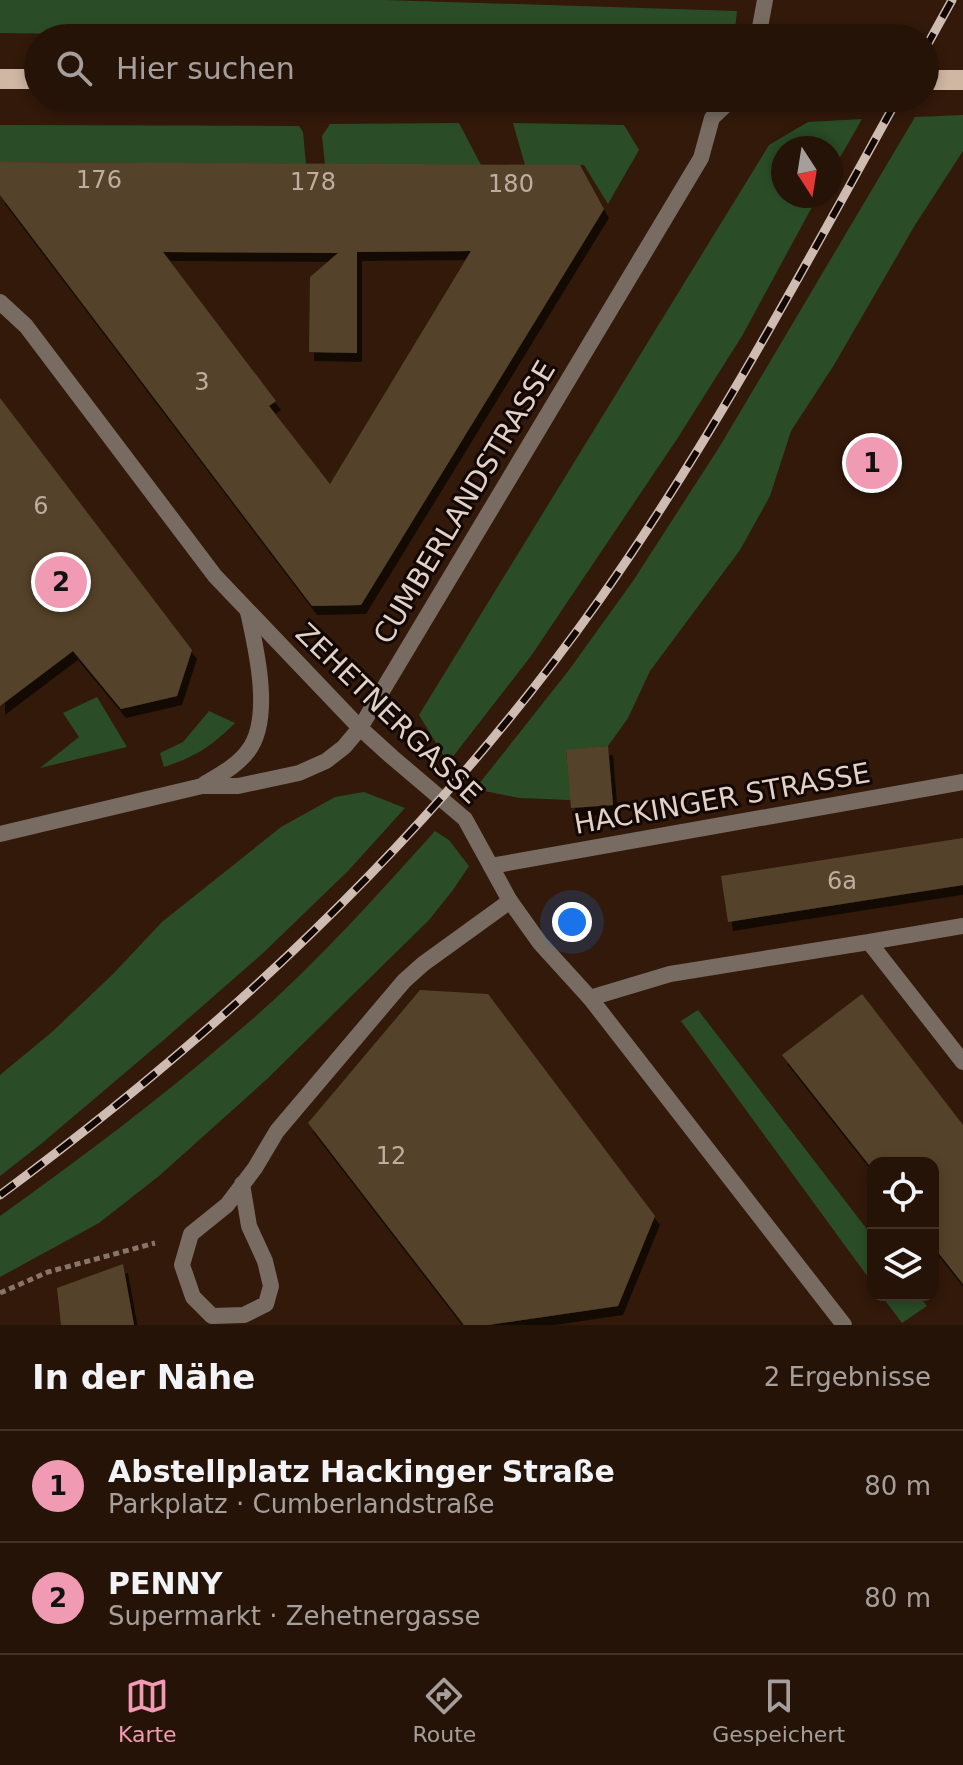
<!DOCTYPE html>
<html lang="de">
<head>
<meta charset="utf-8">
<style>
	:root { --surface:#261308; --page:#322016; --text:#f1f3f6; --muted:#a49e9c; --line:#423229; --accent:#f09ab4 }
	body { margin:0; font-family:"DejaVu Sans",sans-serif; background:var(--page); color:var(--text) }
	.controls { position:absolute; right:24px; bottom:24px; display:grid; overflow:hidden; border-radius:16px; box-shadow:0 4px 12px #0003 }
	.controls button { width:72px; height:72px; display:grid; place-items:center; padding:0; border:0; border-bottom:2px solid var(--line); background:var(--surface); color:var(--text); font:40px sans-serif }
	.compass { position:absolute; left:771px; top:136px; width:72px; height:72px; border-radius:50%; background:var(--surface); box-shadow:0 4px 12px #0003; rotate:168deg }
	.you { position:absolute; left:572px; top:922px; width:28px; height:28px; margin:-20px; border:6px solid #fff; border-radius:50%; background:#1a73e8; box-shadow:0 0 0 12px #1a73e833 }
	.badge { display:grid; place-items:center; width:52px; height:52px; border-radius:50%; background:var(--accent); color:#111; font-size:26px; font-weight:700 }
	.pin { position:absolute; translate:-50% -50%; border:4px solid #fff; box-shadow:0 2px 8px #0006 }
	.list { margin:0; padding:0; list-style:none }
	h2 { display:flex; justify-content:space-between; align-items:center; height:104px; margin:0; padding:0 32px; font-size:34px }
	h2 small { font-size:26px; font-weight:400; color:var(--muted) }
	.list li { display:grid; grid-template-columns:52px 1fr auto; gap:24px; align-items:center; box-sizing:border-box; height:112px; padding:0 32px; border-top:2px solid var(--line) }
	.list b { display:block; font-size:30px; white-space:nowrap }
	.list p { margin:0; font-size:26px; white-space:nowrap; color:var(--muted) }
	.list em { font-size:26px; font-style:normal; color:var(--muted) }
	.icon { flex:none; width:44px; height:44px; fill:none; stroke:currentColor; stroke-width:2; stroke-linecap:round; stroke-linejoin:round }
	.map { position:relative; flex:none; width:963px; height:1325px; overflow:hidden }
	.search { position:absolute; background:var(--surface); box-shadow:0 4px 12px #0003; left:24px; right:24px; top:24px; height:88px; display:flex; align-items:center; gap:20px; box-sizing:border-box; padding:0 28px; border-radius:44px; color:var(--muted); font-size:30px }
	.sheet { height:328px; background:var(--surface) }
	nav { display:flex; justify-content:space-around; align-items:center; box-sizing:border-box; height:112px; border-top:2px solid var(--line); background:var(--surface); font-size:22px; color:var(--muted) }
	nav a { display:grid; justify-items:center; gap:4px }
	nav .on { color:var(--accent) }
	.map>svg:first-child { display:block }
	.green { fill:#2a4d27 }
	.building { fill:#544329; fill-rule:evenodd; filter:url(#shadow) }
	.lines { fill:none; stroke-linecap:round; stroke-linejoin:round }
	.path { stroke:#897468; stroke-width:5; stroke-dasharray:6 4; stroke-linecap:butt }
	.service { stroke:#776b62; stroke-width:16 }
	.minor { stroke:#776b62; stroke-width:16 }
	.tertiary { stroke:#776b62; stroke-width:16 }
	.primary { stroke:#d0b7a4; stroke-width:20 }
	.rail-casing { stroke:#cebcb2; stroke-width:9 }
	.rail { stroke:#120703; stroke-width:6; stroke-dasharray:18; stroke-linecap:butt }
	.labels { text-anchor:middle; stroke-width:6; stroke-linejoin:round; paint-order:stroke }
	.number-label { font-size:24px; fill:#beaea0 }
	.street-label { font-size:28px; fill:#e2d1c7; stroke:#120703 }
</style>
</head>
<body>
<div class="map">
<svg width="963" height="1325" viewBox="0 0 963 1325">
	<defs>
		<filter id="shadow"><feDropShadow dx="5" dy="9" stdDeviation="0" flood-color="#0009"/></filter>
	</defs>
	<rect width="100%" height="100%" fill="#32190a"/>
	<!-- green -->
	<path class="green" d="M 0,0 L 385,0 L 737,11 L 734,38 L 349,38 L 0,33 Z
		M 963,115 L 963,151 L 915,225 L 834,365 L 791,431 L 770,496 L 740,550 L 650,671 L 628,718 L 608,746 L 566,751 L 571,800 L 519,798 L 475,789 L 569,670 L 633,581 L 720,446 L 915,117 Z
		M 862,119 L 831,173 L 831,148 L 783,148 L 783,196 L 818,196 L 742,336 L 677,439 L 531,656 L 448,763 L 419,715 L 769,145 L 808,122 Z
		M 459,123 L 481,165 L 325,165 L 322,136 L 330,124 Z
		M 513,123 L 624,125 L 639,150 L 608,204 L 584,165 L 525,165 Z
		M 0,125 L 299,126 L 303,132 L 306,164 L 0,162 Z
		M 97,697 L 127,747 L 40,768 L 79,737 L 63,713 Z
		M 209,711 L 235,723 C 212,746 195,757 164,767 L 160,753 L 183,742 Z
		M 364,792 L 405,808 L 348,871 L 263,953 L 166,1038 L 41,1144 L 0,1176 L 0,1075 L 52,1032 L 113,974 L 162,922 L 281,827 L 335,797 Z
		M 435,831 L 449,840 L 469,866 L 453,890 L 429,920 L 267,1079 L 159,1176 L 99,1223 L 0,1277 L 0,1216 C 81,1158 160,1099 235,1034 C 308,973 371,902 435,831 Z
		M 698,1010 L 873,1237 L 873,1284 L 681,1021 Z
		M 881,1295 L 918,1295 L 927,1306 L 902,1323 Z"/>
	<!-- building -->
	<path class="building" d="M 0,162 L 580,165 L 604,209 L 361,605 L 312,606 L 0,195 ZM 471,251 L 330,484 L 269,406 L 276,401 L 163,252 L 338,253 L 310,277 L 309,352 L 357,353 L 357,252 Z
		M 0,398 L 192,650 L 177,696 L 121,709 L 73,651 L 0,706 Z
		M 608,746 L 613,805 L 571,808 L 566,750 Z
		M 963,838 L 963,885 L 728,922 L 721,876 Z
		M 420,990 L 488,994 L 655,1216 L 618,1306 L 488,1325 L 464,1325 L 308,1123 Z
		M 862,994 L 963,1125 L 963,1284 L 933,1246 L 933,1163 L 873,1163 L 873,1170 L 782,1055 Z
		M 123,1264 L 134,1325 L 61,1325 L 57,1288 Z"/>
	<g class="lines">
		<!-- path -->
		<path class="path" d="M 0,1293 L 48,1272 L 155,1243"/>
		<!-- service -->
		<path class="service" d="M 758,38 L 765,0
			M 869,942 L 963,926
			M 590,998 L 670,974 L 869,942 L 963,1062
			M 242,1184 L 249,1226 L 265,1261 L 271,1286 L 266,1304 L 244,1315 L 212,1316 L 193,1297 L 182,1265 L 191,1234 L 227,1205 L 255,1168 L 277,1131 L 404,981 L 423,964 L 510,901"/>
		<!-- minor -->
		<path class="minor" d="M 203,785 C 219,775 237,766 248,751 C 273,719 256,648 248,612
			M 0,834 L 202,786 L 238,786 L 299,773 L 326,761 L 344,747 L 360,728 L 701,158 L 712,118 L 733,98
			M 491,866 L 963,782"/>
		<!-- tertiary -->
		<path class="tertiary" d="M 0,302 L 26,326 L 215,576 L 360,728 L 392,757 L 465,819 L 510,901 L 540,943 L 590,998 L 844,1325"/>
		<!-- primary -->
		<path class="primary" d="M 0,79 L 38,79
			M 925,80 L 963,80"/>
		<!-- rail casing -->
		<g class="rail-casing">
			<path id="rail" d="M 925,49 L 952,0
				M 0,1195 C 228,1027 436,831 600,599 C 712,440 804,268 898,98"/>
		</g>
		<!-- rail -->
		<use href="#rail" class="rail"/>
	</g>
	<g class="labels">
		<!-- number labels -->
		<g class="number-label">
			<text x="99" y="188">176</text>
			<text x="313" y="190">178</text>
			<text x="511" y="192">180</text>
			<text x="202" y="390">3</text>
			<text x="41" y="514">6</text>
			<text x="842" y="889">6a</text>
			<text x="391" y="1164">12</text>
		</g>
		<!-- street labels -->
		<g class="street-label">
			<text transform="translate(464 502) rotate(-59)" y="10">CUMBERLANDSTRASSE</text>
			<text transform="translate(389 713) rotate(44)" y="10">ZEHETNERGASSE</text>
			<text transform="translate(722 798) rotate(-10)" y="10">HACKINGER STRASSE</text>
		</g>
	</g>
</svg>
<div class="controls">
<button><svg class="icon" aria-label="locate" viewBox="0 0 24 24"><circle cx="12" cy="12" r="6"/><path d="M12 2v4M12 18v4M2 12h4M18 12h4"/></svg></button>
<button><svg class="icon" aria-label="layers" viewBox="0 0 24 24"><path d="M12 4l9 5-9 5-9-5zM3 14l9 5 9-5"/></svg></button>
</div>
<svg class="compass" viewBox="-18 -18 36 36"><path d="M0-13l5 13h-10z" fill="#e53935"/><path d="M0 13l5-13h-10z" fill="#a49e9c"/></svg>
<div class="you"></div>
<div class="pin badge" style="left:872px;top:463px">1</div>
<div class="pin badge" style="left:61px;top:582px">2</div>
<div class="search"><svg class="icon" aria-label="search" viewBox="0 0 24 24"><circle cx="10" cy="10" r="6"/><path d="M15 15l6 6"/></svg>Hier suchen</div>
</div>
<section class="sheet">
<h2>In der Nähe<small>2 Ergebnisse</small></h2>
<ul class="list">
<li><span class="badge">1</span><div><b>Abstellplatz Hackinger Straße</b><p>Parkplatz · Cumberlandstraße</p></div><em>80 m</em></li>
<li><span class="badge">2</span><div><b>PENNY</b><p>Supermarkt · Zehetnergasse</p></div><em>80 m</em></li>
</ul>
</section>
<nav>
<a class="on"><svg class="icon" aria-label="map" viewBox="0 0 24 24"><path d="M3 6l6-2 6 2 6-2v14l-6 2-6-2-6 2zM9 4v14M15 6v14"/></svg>Karte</a>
<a><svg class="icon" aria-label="directions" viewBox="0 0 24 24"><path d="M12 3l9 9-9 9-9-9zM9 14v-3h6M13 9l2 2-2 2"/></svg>Route</a>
<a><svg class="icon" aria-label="saved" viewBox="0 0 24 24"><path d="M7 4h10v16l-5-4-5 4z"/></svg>Gespeichert</a>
</nav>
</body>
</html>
